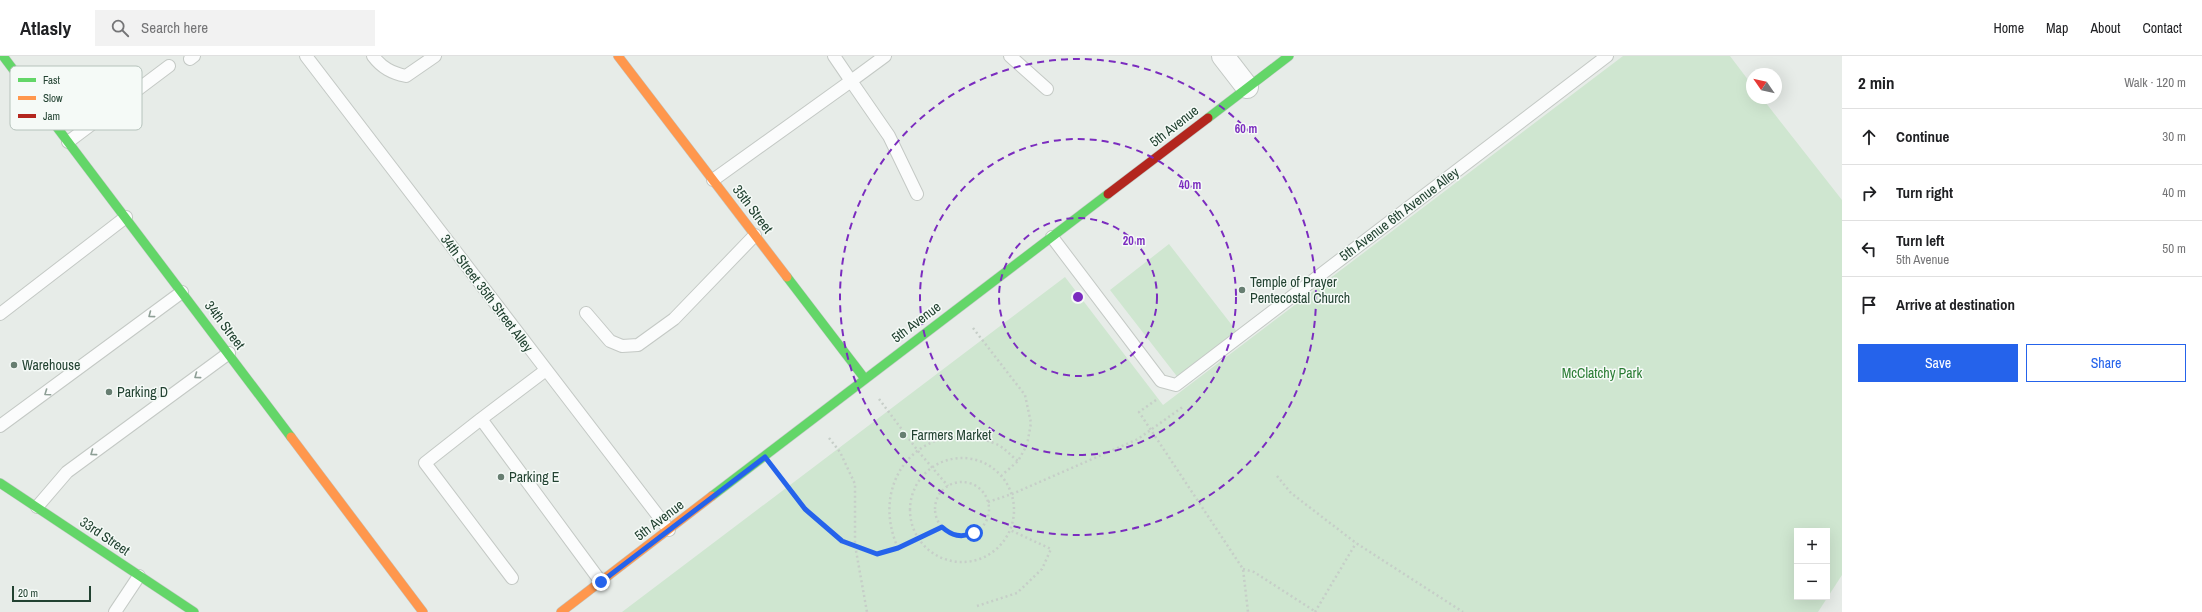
<!DOCTYPE html>
<html lang="en">
<head>
<meta charset="utf-8">
<style>
	:root { --surface:#fff; --page:#f2f2f2; --text:#202124; --muted:#757577; --line:#e0e0e0; --accent:#2563eb }
	body { margin:0; font-family:"Archivo Narrow",sans-serif; background:var(--page); color:var(--text) }
	.controls { position:absolute; right:12px; bottom:12px; display:grid; overflow:hidden; border-radius:0px; box-shadow:0 4px 16px #0002 }
	.controls button { width:36px; height:36px; display:grid; place-items:center; padding:0; border:0; border-bottom:1px solid var(--line); background:var(--surface); color:var(--text); font:20px sans-serif }
	.compass { position:absolute; left:1746px; top:12px; width:36px; height:36px; border-radius:50%; background:var(--surface); box-shadow:0 4px 16px #0002; rotate:304deg }
	.scale { position:absolute; left:12px; bottom:10px; width:79px; box-sizing:border-box; padding-left:4px; border:2px solid #224231; border-top:0; font-size:11px; line-height:14px; white-space:nowrap; color:#224231; -webkit-text-stroke:3px #f5faf7; paint-order:stroke }
	.stop { position:absolute; width:12px; height:12px; margin:-9px; border:3px solid #2563eb; border-radius:50%; background:#fff }
	.stop.end { background:#2563eb; border-color:#fff; box-shadow:0 1px 4px #0008 }
	.list { margin:0; padding:0; list-style:none }
	h2 { display:flex; justify-content:space-between; align-items:center; height:52px; margin:0; padding:0 16px; font-size:17px }
	h2 small { font-size:13px; font-weight:400; color:var(--muted) }
	.list li { display:grid; grid-template-columns:26px 1fr auto; gap:12px; align-items:center; box-sizing:border-box; height:56px; padding:0 16px; border-top:1px solid var(--line) }
	.list b { display:block; font-size:15px; white-space:nowrap }
	.list p { margin:0; font-size:13px; white-space:nowrap; color:var(--muted) }
	.list em { font-size:13px; font-style:normal; color:var(--muted) }
	.actions { display:flex; gap:8px; padding:12px 16px }
	.actions a { flex:1; padding:9px 0; border:1px solid var(--accent); border-radius:0px; text-align:center; font-size:14px; color:var(--accent) }
	.actions .main { background:var(--accent); color:#fff }
	.icon { flex:none; width:22px; height:22px; fill:none; stroke:currentColor; stroke-width:2; stroke-linecap:round; stroke-linejoin:round }
	.map { position:relative; flex:none; width:1842px; height:556px; overflow:hidden }
	header { display:flex; align-items:center; gap:24px; box-sizing:border-box; height:56px; padding:0 20px; background:var(--surface); border-bottom:1px solid var(--line) }
	header strong { font-size:19px }
	nav { display:flex; gap:22px; margin-inline-start:auto; font-size:14px }
	.search { width:280px; height:36px; background:var(--page); display:flex; align-items:center; gap:10px; box-sizing:border-box; padding:0 14px; border-radius:0px; color:var(--muted); font-size:15px }
	main { display:flex }
	aside { flex:1; background:var(--surface) }
	.map>svg:first-child { display:block }
	.green { fill:#cfe6d0; fill-rule:evenodd }
	.lines { fill:none; stroke-linecap:round; stroke-linejoin:round }
	.lane-casing { stroke:#c4c9c5; stroke-width:14 }
	.street-casing { stroke:#c4c9c5; stroke-width:24 }
	.fast-casing { stroke:#c0c8c4; stroke-width:10 }
	.slow-casing { stroke:#c0c8c4; stroke-width:10 }
	.jam-casing { stroke:#c0c8c4; stroke-width:10 }
	.path { stroke:#c6cec8; stroke-width:2.5; stroke-dasharray:2 3; stroke-linecap:butt }
	.lane { stroke:#fbfcfc; stroke-width:12 }
	.street { stroke:#fbfcfc; stroke-width:22 }
	.fast { stroke:#63d668; stroke-width:9 }
	.slow { stroke:#ff974d; stroke-width:9 }
	.jam { stroke:#b3261e; stroke-width:9 }
	.oneway { stroke:#8e9f96 }
	.route { stroke:#2563eb; stroke-width:5 }
	.ring { fill:none; stroke:#7b2cbf; stroke-width:2; stroke-dasharray:7 5 }
	.poi-dot { fill:#677e71; stroke:#f5faf7; stroke-width:1.5 }
	.labels { text-anchor:middle; stroke-width:3; stroke-linejoin:round; paint-order:stroke }
	.street-label { font-size:14px; fill:#224231; stroke:#f5faf7 }
	.poi-label { font-size:14px; fill:#224231; stroke:#f5faf7; text-anchor:start }
	.park-label { font-size:14px; fill:#297c33; stroke:#f5faf7 }
	.key { fill:#f5faf7; stroke:#b6c3bc; stroke-width:1 }
	.key-label { font-size:11px; fill:#224231 }
	.centre { fill:#7b2cbf; stroke:#f5faf7; stroke-width:2 }
	.ring-label { font-size:12px; text-anchor:middle; font-weight:bold; fill:#7b2cbf; stroke:#f5faf7; stroke-width:3; stroke-linejoin:round; paint-order:stroke }
</style>
</head>
<body>
<header>
<strong>Atlasly</strong>
<div class="search"><svg class="icon" aria-label="search" viewBox="0 0 24 24"><circle cx="10" cy="10" r="6"/><path d="M15 15l6 6"/></svg>Search here</div>
<nav><a>Home</a><a>Map</a><a>About</a><a>Contact</a></nav>
</header>
<main>
<div class="map">
<svg width="1842" height="556" viewBox="0 0 1842 556">
	<rect width="100%" height="100%" fill="#e7ece8"/>
	<!-- green -->
	<path class="green" d="M 1623,0 L 1730,0 L 1752,29 L 1752,42 L 1762,42 L 1842,144 L 1842,519 L 1818,556 L 622,556 L 1065,221 L 1163,349 ZM 1797,475 L 1827,475 L 1827,541 L 1797,541 Z
		M 1169,188 L 1238,277 L 1179,323 L 1110,234 Z"/>
	<g class="lines">
		<!-- lane casing -->
		<g class="lane-casing">
			<path id="lane" d="M 306,0 L 669,474
				M 373,0 C 382,12 392,17 406,20 L 435,0
				M 885,0 L 851,25 L 889,80 L 917,138
				M 1010,0 L 1047,33
				M 190,3 L 194,0
				M 68,86 L 169,10
				M 713,124 L 851,25 L 834,0
				M 1052,181 L 1161,325 L 1176,329 L 1607,0
				M 586,257 L 610,285 L 622,290 L 638,289 L 674,263 L 755,179
				M 0,258 L 126,161
				M 546,314 L 481,363 L 601,526
				M 481,363 L 425,407 L 512,522
				M 0,370 L 182,236
				M 37,451 L 67,416 L 229,297
				M 115,556 L 139,520"/>
		</g>
		<!-- street casing -->
		<g class="street-casing">
			<path id="street" d="M 1223,0 L 1247,31"/>
		</g>
		<!-- fast casing -->
		<g class="fast-casing">
			<path id="fast" d="M 3,0 L 291,381
				M 1208,62 L 1289,0
				M 787,221 L 865,323
				M 0,427 L 194,556
				M 712,440 L 1108,138"/>
		</g>
		<!-- slow casing -->
		<g class="slow-casing">
			<path id="slow" d="M 618,0 L 787,221
				M 291,381 L 423,556
				M 561,556 L 712,440"/>
		</g>
		<!-- jam casing -->
		<g class="jam-casing">
			<path id="jam" d="M 1108,138 L 1208,62"/>
		</g>
		<!-- path -->
		<path class="path" d="M 973,272 L 1025,339 L 1031,367 L 1027,389 L 1018,405 L 1002,419
			M 879,343 L 918,395 L 948,430
			M 1156,344 L 1139,356 L 1243,513 L 1248,556
			M 829,382 L 840,396 L 855,428 L 855,489 L 867,556
			M910 454a52 52 0 1 1 104 0a52 52 0 1 1-104 0Z
			M 780,420 L 805,453 L 842,485 L 877,498 L 898,492 L 942,471
			M 1277,420 L 1291,437 L 1356,487 L 1463,556
			M935 453a27 27 0 1 1 54 0a27 27 0 1 1-54 0Z
			M 988,446 L 1012,438 L 1138,383 L 1184,350
			M 898,492 C 867,423 925,358 996,388 C 1004,391 1011,400 1018,405
			M 1243,513 L 1254,516 L 1316,556
			M 977,550 L 1017,537 L 1042,513 L 1051,493 L 1010,474
			M 1315,556 L 1356,487"/>
		<!-- lane -->
		<use href="#lane" class="lane"/>
		<!-- street -->
		<use href="#street" class="street"/>
		<!-- fast -->
		<use href="#fast" class="fast"/>
		<!-- slow -->
		<use href="#slow" class="slow"/>
		<!-- jam -->
		<use href="#jam" class="jam"/>
	</g>
	<!-- one-way arrows -->
	<defs><path id="oneway-chevron" d="M-2-3.5L2.5 0L-2 3.5" fill="none" stroke-width="1.6" stroke-linecap="round" stroke-linejoin="round"/></defs>
	<g class="oneway">
		<use href="#oneway-chevron" transform="translate(151 259) rotate(143)"/>
		<use href="#oneway-chevron" transform="translate(197 320) rotate(144)"/>
		<use href="#oneway-chevron" transform="translate(47 337) rotate(145)"/>
		<use href="#oneway-chevron" transform="translate(93 397) rotate(144)"/>
	</g>
	<g class="lines">
		<!-- route -->
		<path class="route" d="M 601,526 L 765,401 L 805,453 L 842,485 L 877,498 L 898,492 L 942,471 C 952,480 961,482 974,477"/>
	</g>
	<!-- distance rings -->
	<g class="ring">
		<circle cx="1078" cy="241" r="79"/>
		<circle cx="1078" cy="241" r="158"/>
		<circle cx="1078" cy="241" r="238"/>
	</g>
	<!-- markers -->
	<g class="poi-dot">
		<circle cx="1242" cy="234" r="4"/>
		<circle cx="14" cy="309" r="4"/>
		<circle cx="109" cy="336" r="4"/>
		<circle cx="903" cy="379" r="4"/>
		<circle cx="501" cy="421" r="4"/>
	</g>
	<g class="labels">
		<!-- street labels -->
		<g class="street-label">
			<text transform="translate(1174 70) rotate(-38)" y="5">5th Avenue</text>
			<text transform="translate(753 153) rotate(53)" y="5">35th Street</text>
			<text transform="translate(1399 158) rotate(-37)" y="5">5th Avenue 6th Avenue Alley</text>
			<text transform="translate(487 237) rotate(53)" y="5">34th Street 35th Street Alley</text>
			<text transform="translate(916 266) rotate(-37)" y="5">5th Avenue</text>
			<text transform="translate(225 269) rotate(53)" y="5">34th Street</text>
			<text transform="translate(659 464) rotate(-37)" y="5">5th Avenue</text>
			<text transform="translate(105 480) rotate(34)" y="5">33rd Street</text>
		</g>
		<!-- poi labels -->
		<g class="poi-label">
			<text x="1250" y="231">Temple of Prayer<tspan x="1250" dy="16">Pentecostal Church</tspan></text>
			<text x="22" y="314">Warehouse</text>
			<text x="117" y="341">Parking D</text>
			<text x="911" y="384">Farmers Market</text>
			<text x="509" y="426">Parking E</text>
		</g>
		<!-- park labels -->
		<g class="park-label">
			<text x="1602" y="322">McClatchy Park</text>
		</g>
	</g>
	<!-- legend -->
	<rect x="10" y="10" width="132" height="64" rx="6" class="key"/>
	<rect x="18" y="22" width="18" height="4" fill="#63d668"/>
	<rect x="18" y="40" width="18" height="4" fill="#ff974d"/>
	<rect x="18" y="58" width="18" height="4" fill="#b3261e"/>
	<g class="key-label">
		<text x="43" y="28">Fast</text>
		<text x="43" y="46">Slow</text>
		<text x="43" y="64">Jam</text>
	</g>
	<circle cx="1078" cy="241" r="6" class="centre"/>
	<g class="ring-label">
		<text x="1246" y="77">60 m</text>
		<text x="1190" y="133">40 m</text>
		<text x="1134" y="189">20 m</text>
	</g>
</svg>
<div class="controls">
<button>+</button>
<button>−</button>
</div>
<svg class="compass" viewBox="-18 -18 36 36"><path d="M0-13l5 13h-10z" fill="#e53935"/><path d="M0 13l5-13h-10z" fill="#757577"/></svg>
<div class="scale">20 m</div>
<div class="stop" style="left:974px;top:477px"></div>
<div class="stop end" style="left:601px;top:526px"></div>
</div>
<aside>
<h2>2 min<small>Walk · 120 m</small></h2>
<ul class="list">
<li><svg class="icon" aria-label="ahead" viewBox="0 0 24 24"><path d="M12 20V5M6 11l6-6 6 6"/></svg><div><b>Continue</b></div><em>30 m</em></li>
<li><svg class="icon" aria-label="right" viewBox="0 0 24 24"><path d="M7 20v-9h11M14 6l5 5-5 5"/></svg><div><b>Turn right</b></div><em>40 m</em></li>
<li><svg class="icon" aria-label="left" viewBox="0 0 24 24"><path d="M17 20v-9H6M10 6l-5 5 5 5"/></svg><div><b>Turn left</b><p>5th Avenue</p></div><em>50 m</em></li>
<li><svg class="icon" aria-label="arrive" viewBox="0 0 24 24"><path d="M6 21V4h12l-3 4 3 4H6"/></svg><div><b>Arrive at destination</b></div></li>
</ul>
<div class="actions"><a class="main">Save</a><a>Share</a></div>
</aside>
</main>
</body>
</html>
